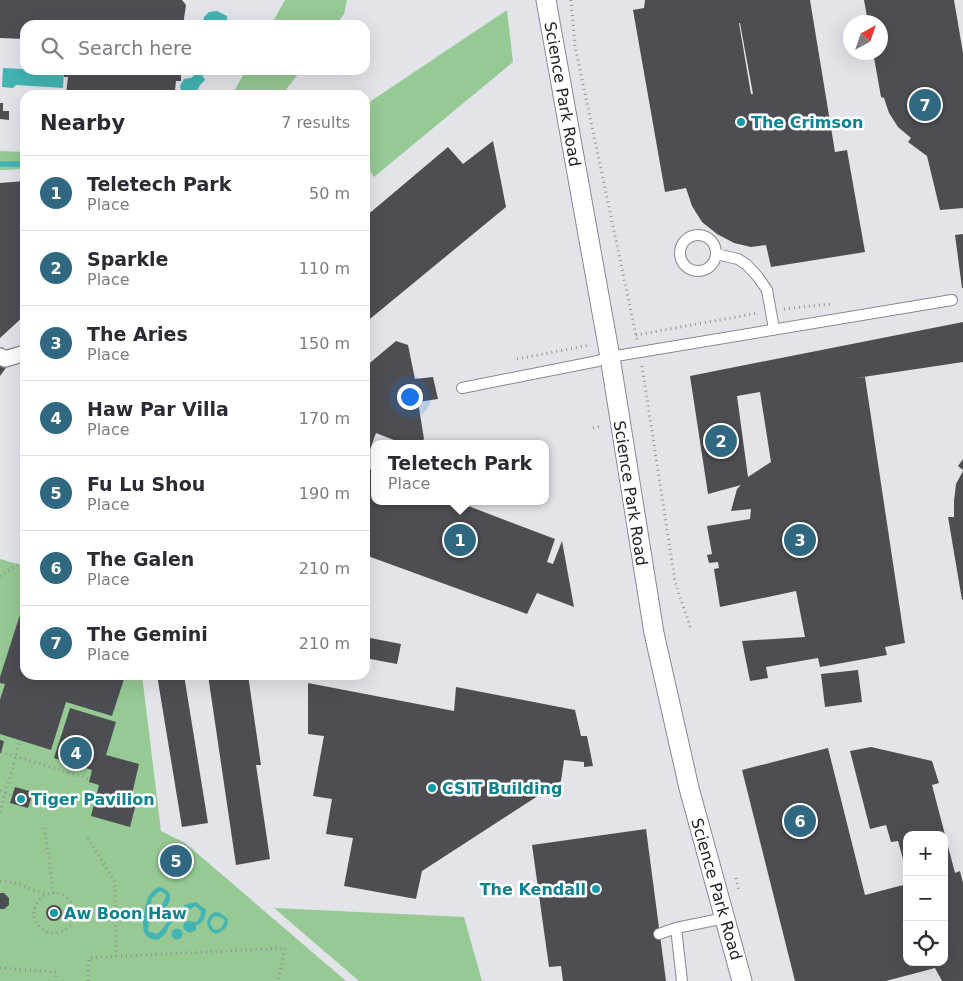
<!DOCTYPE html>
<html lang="en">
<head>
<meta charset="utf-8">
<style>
	:root { --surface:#fff; --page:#f2f2f3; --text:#2b2b33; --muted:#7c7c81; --line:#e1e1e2; --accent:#306882 }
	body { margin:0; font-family:"DejaVu Sans",sans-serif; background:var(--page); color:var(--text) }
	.controls { position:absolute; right:15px; bottom:15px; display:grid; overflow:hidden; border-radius:10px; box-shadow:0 5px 20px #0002 }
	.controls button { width:45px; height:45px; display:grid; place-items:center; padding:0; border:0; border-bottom:1px solid var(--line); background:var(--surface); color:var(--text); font:25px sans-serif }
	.compass { position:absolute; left:843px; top:15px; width:45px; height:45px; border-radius:50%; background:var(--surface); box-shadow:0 5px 20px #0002; rotate:40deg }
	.you { position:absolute; left:409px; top:396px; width:18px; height:18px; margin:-12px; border:4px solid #fff; border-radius:50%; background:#1a73e8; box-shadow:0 0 0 8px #1a73e833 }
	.badge { display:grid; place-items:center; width:32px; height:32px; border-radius:50%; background:var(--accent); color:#fff; font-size:16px; font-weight:700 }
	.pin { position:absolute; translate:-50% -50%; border:2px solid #fff; box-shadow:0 1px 5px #0006 }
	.popup { position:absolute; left:371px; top:440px; width:178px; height:65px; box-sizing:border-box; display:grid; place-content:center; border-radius:10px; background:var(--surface); filter:drop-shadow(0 1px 4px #0005); font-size:16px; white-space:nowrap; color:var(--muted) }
	.popup b { font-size:19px; color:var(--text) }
	.popup::after { content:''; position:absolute; left:50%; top:100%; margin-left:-10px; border:10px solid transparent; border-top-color:var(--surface) }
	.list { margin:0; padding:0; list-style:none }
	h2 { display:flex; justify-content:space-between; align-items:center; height:65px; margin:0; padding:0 20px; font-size:21px }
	h2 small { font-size:16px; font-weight:400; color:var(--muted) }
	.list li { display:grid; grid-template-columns:32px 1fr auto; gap:15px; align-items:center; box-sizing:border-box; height:75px; padding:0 20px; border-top:1px solid var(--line) }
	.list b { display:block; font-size:19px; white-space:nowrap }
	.list p { margin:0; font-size:16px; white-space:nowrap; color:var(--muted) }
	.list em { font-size:16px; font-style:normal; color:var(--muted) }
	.icon { flex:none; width:28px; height:28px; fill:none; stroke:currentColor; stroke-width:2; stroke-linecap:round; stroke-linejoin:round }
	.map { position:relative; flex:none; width:963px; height:981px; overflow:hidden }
	.search { position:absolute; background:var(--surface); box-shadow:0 5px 20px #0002; left:20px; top:20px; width:350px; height:55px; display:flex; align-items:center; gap:12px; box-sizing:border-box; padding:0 18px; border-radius:15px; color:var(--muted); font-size:19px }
	.panel { position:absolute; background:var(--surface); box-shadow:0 5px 20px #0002; left:20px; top:90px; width:350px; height:590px; border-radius:15px }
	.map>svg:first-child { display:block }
	.green { fill:#96c994 }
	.water { fill:#43b4b4; fill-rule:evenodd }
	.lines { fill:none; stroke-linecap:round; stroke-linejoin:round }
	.stream { stroke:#43b4b4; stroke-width:5.5 }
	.building { fill:#4d4e53; fill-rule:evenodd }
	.service-casing { stroke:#88898f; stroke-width:12 }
	.pedestrian-casing { stroke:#88898f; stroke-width:18 }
	.minor-casing { stroke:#88898f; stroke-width:21 }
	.path { stroke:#939499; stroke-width:3; stroke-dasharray:1 4; stroke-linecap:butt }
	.service { stroke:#fff; stroke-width:10 }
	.pedestrian { stroke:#fff; stroke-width:15 }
	.minor { stroke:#fff; stroke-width:19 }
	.culture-dot { fill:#0f9aa8; stroke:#fff; stroke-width:2 }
	.labels { text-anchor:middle; stroke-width:5; stroke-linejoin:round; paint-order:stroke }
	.street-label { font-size:16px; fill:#222325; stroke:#fff }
	.culture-label { font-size:16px; font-weight:bold; fill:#0d838f; stroke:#fff; text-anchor:start }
</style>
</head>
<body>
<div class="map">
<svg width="963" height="981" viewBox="0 0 963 981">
	<rect width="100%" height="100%" fill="#e3e4ea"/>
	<!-- green -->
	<path class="green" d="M 285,0 L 347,0 L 344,14 L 336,25 L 271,25 Z
		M 507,10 L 513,62 L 374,177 L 365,162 L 365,105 Z
		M 246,70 L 301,70 L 282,95 L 232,95 Z
		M 0,151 L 25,152 L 25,169 L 0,170 Z
		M 0,559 L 25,566 L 25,675 L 142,675 L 161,831 L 185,843 L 346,981 L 0,981 Z
		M 274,908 L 464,917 L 482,981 L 359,981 Z"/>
	<!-- water -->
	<path class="water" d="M 217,11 L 227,16 L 227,25 L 203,25 L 204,17 L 209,12 Z
		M 3,68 L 64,71 L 63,88 L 16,85 L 13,88 L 2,87 Z
		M 196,74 L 202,75 L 205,80 L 200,85 L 195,95 L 182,95 L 180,86 L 184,79 L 191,78 Z
		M 160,887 C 183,894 162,915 149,921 L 148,931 L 157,934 C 164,929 169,918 176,910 L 179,914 L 169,926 L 166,933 L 158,940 C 145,939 143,933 143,921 L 137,920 L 138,915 L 144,916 C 146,903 147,891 160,887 ZM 160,891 L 166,894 C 165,904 158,910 149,914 L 152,898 Z
		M 196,902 L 206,910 C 205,916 204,924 196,925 L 196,930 L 190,933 L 186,931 L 183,928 L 184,923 L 188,921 L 197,922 L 201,915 L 201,911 L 195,906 L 189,910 L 188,908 L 186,910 L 184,905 Z
		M 215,912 L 220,913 L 228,919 C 228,927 224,931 216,934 C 205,929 204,918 215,912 ZM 216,916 L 223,918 L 225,921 L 221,928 L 217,930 L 213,929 L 210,923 L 212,918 Z
		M171.5 934a5.5 5.5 0 1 1 11 0a5.5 5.5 0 1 1-11 0Z"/>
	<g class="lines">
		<!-- stream -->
		<path class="stream" d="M 0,164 L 25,164"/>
	</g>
	<!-- building -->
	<path class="building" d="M 0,0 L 182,0 L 186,5 L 183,25 L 25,25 L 25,39 L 0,38 Z
		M 645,0 L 810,0 L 835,152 L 847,150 L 865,252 L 771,267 L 766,245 L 751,247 L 734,243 L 717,234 L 702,222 L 692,206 L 686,188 L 665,192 L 633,10 L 644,8 ZM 739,23 L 740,23 L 753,94 L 751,94 Z
		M 864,0 L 954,0 L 963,53 L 963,208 L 940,210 L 927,156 L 908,142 L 911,138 L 898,127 L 889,113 L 884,98 L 881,97 L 873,52 L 880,52 L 880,22 L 868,22 Z
		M 64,70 L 91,70 L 91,73 L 98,73 L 98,70 L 138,70 L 145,71 L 145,73 L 152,74 L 153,70 L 160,70 L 181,72 L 181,81 L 176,81 L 175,90 L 178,90 L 177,95 L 66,94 L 68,77 L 64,77 Z
		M 0,103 L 3,103 L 3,111 L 9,111 L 9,120 L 0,119 Z
		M 493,141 L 506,207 L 365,323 L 365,217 L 448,147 L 463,164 Z
		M 25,181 L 25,315 L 0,338 L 0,183 Z
		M 963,234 L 963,288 L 962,288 L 955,235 Z
		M 963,322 L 963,362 L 850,379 L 865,377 L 905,643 L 885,647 L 887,655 L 820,667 L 818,658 L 766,667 L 768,678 L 750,681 L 742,641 L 805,637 L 796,591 L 720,607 L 714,569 L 719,568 L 718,562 L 709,563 L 707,555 L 712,554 L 707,526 L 750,519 L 751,509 L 731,511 L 737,489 L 741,485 L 708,494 L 690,376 ZM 760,392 L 771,462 L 748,477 L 737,396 Z
		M 396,341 L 408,345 L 415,379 L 433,377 L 438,399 L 418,402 L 424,439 L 419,444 L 404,444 L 376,433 L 365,463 L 365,444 L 370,431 L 365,429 L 365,367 Z
		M 0,349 L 13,358 L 0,376 Z
		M 963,459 L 963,470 L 958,466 Z
		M 365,467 L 375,471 L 375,501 L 455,501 L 555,539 L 547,562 L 553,564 L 562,541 L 574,607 L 537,593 L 527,614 L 365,555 Z
		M 963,471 L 963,599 L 962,600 L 948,517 L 954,517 L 954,501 L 956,484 Z
		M 25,599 L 25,675 L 123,675 L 124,679 L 112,716 L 66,702 L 51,750 L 0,734 L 0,700 L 5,684 L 0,683 L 0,677 Z
		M 365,637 L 401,644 L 397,664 L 365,658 Z
		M 858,670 L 862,702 L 825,707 L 821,674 Z
		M 157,675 L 184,675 L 208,823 L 182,827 Z
		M 208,675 L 248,675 L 261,765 L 256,765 L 270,859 L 236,865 Z
		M 308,683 L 454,711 L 456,687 L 575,710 L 581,736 L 587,736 L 593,766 L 584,767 L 584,762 L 564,760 L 561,781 L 422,871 L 416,899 L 344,886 L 353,838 L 326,834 L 332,799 L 313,796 L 324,736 L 308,734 Z
		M 70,708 L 116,722 L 106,755 L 139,764 L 132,794 L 138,796 L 130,827 L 91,816 L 99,785 L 89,782 L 92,770 L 54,758 Z
		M 0,740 L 4,741 L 1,753 L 0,753 Z
		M 871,747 L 932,761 L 939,783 L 932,785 L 955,873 L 960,871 L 963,883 L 963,981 L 942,981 L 935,968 L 886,981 L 795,981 L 742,770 L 828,748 L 865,895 L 907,884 L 907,962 L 944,962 L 944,835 L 907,835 L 906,870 L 898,841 L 891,842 L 886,825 L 870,829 L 850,751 Z
		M 15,787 L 33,792 L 28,808 L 10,803 Z
		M 646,829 L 666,981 L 563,981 L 561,966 L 549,967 L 532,845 Z
		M 0,893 L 4,893 L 9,898 L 9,905 L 4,909 L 0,909 Z
		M46 913a8 8 0 1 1 16 0a8 8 0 1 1-16 0Z"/>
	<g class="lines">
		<!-- service casing -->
		<g class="service-casing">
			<path id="service" d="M680 253a18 18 0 1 1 36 0a18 18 0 1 1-36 0Z
				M 716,254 L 738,259 L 747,265 L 758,277 L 767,290 L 774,329
				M 462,388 L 598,361 L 610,357 L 952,300
				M 676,928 L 682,981
				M 659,934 L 676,928 L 725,918"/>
		</g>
		<!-- pedestrian casing -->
		<g class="pedestrian-casing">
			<path id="pedestrian" d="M 0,356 L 5,359 L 25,353"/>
		</g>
		<!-- minor casing -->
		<g class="minor-casing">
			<path id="minor" d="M 546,0 L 610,357 L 654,633 L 689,788 L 742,981"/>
		</g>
		<!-- path -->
		<path class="path" d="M 571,0 L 575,46 L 637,340
			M 784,309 L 830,304
			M 636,335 L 758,313
			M 517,359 L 590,345
			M 642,366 L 675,582 L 691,629
			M 593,428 L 602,426
			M 0,576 L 25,560
			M 1,752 L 90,779
			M 68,773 L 71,763
			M 0,791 L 12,796
			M 0,812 L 20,741
			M 44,828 L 49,858 L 53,893
			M 88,838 L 115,882 L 116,956
			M 736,878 L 739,892
			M 0,881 L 16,883 L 47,895
			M34 913a20 20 0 1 1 40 0a20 20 0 1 1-40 0Z
			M 0,968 L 56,972 L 56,981
			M 88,981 L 89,958 L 285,948 L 278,981"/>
		<!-- service -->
		<use href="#service" class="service"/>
		<!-- pedestrian -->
		<use href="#pedestrian" class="pedestrian"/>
		<!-- minor -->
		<use href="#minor" class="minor"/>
	</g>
	<!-- markers -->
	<g class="culture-dot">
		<circle cx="741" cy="122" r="5"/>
		<circle cx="432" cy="788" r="5"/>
		<circle cx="21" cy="799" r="5"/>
		<circle cx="596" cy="889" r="5"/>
		<circle cx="54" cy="913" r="5"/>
	</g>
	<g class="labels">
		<!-- street labels -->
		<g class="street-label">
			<text transform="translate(563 94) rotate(80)" y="6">Science Park Road</text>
			<text transform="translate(631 493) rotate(81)" y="6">Science Park Road</text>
			<text transform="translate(717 889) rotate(74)" y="6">Science Park Road</text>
		</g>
		<!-- culture labels -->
		<g class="culture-label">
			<text x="751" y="128">The Crimson</text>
			<text x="442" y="794">CSIT Building</text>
			<text x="31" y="805">Tiger Pavilion</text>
			<text x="586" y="895" text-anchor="end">The Kendall</text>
			<text x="64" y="919">Aw Boon Haw</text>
		</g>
	</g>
</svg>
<div class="controls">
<button>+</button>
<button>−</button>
<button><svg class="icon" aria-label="locate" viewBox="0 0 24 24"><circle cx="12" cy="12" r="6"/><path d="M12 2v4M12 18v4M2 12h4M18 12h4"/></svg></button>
</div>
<svg class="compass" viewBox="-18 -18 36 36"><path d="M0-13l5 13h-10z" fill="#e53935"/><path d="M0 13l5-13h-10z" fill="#7c7c81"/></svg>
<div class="you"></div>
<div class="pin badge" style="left:460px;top:540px">1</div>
<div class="popup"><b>Teletech Park</b>Place</div>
<div class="pin badge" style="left:721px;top:441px">2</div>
<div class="pin badge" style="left:800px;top:540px">3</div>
<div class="pin badge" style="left:76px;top:753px">4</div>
<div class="pin badge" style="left:176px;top:861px">5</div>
<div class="pin badge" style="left:800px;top:821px">6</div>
<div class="pin badge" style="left:925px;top:105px">7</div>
<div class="search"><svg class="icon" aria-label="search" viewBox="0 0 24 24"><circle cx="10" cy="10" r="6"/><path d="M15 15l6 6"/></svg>Search here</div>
<section class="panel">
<h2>Nearby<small>7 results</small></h2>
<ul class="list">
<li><span class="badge">1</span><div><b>Teletech Park</b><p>Place</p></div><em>50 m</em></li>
<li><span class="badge">2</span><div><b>Sparkle</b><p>Place</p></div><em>110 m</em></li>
<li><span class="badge">3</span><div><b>The Aries</b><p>Place</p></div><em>150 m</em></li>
<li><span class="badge">4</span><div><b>Haw Par Villa</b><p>Place</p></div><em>170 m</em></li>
<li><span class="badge">5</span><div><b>Fu Lu Shou</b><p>Place</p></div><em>190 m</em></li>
<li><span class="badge">6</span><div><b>The Galen</b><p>Place</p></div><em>210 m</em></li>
<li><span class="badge">7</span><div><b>The Gemini</b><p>Place</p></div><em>210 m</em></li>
</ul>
</section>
</div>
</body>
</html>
